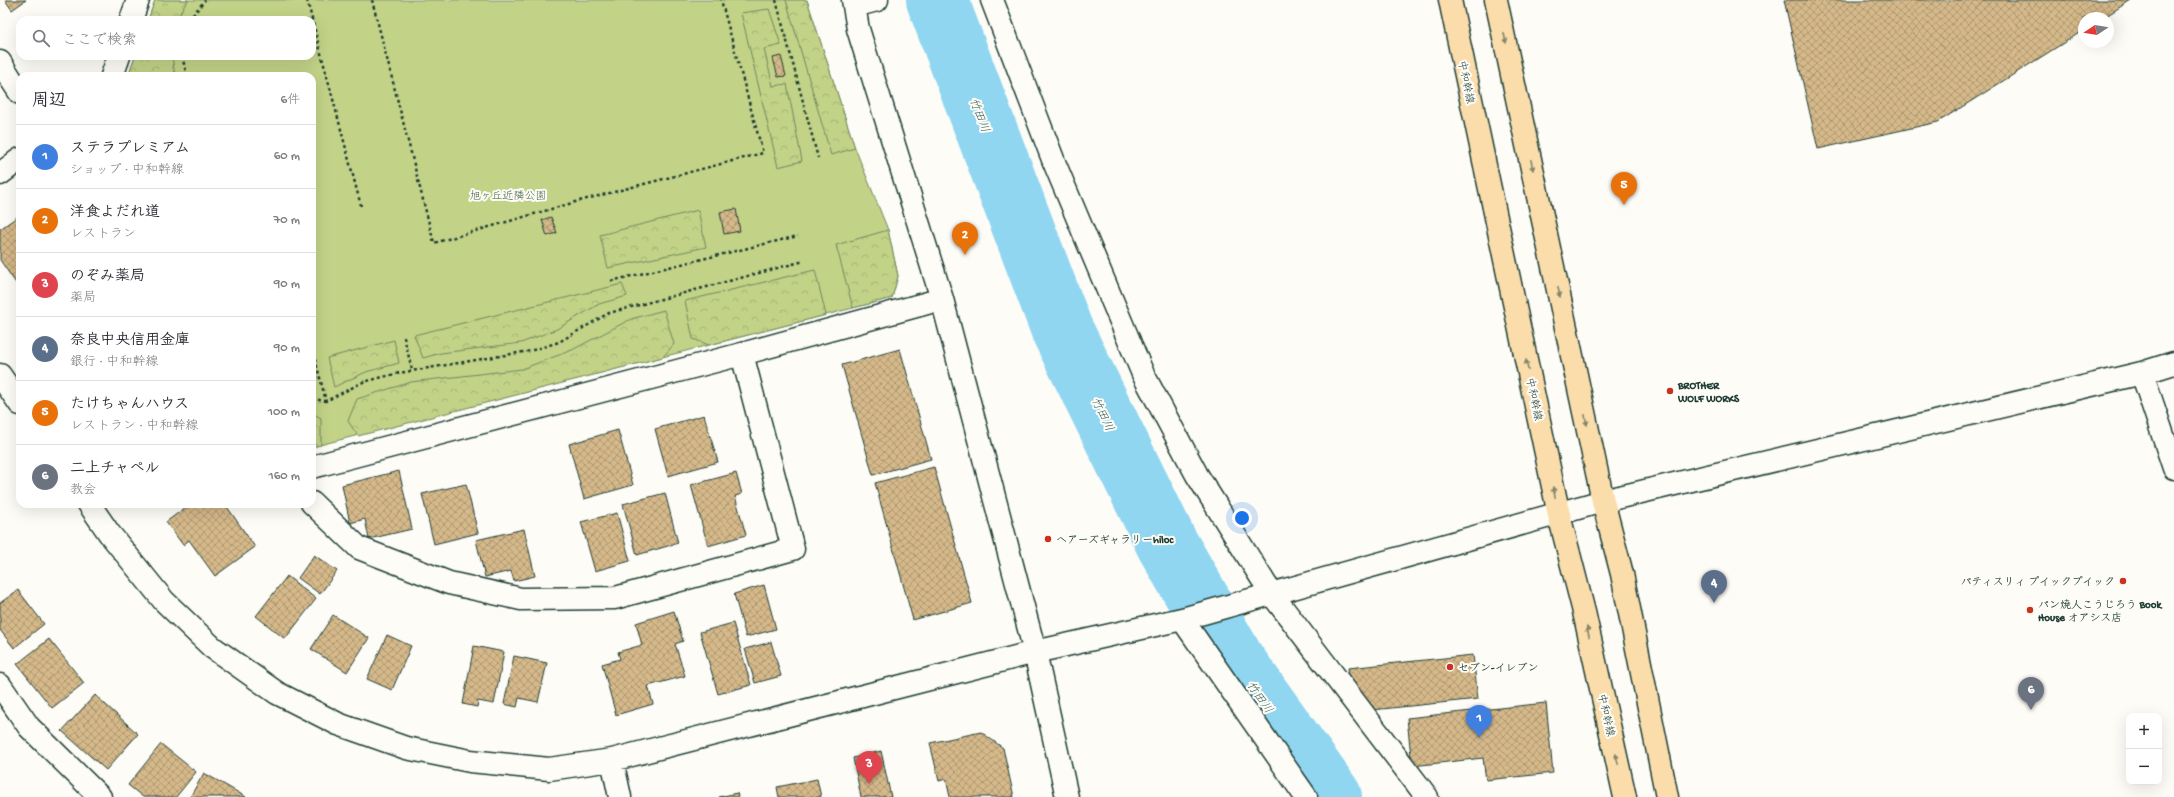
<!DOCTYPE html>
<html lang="ja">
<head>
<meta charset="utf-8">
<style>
	:root { --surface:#fff; --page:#f2f2f3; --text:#2b2b33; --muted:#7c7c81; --line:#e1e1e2; --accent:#2563eb }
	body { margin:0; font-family:"Gochi Hand","Klee One",sans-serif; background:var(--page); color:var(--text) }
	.controls { position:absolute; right:12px; bottom:12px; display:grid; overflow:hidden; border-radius:8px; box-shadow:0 4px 16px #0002 }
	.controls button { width:36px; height:36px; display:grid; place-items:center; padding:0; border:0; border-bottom:1px solid var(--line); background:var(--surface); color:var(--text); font:20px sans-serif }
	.compass { position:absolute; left:2078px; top:12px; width:36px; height:36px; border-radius:50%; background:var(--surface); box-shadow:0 4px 16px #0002; rotate:258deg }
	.you { position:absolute; left:1242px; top:518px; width:14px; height:14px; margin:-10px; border:3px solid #fff; border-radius:50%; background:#1a73e8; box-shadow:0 0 0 6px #1a73e833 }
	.badge { display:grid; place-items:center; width:26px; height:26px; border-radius:50%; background:var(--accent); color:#fff; font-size:13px; font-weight:700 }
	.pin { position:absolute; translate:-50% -33px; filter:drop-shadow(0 1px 2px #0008) }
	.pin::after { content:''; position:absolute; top:21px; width:14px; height:12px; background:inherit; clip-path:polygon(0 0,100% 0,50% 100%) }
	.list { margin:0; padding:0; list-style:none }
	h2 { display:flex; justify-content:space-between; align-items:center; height:52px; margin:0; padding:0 16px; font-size:17px }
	h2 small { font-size:13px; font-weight:400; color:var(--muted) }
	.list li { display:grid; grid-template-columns:26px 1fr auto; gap:12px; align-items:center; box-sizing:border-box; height:64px; padding:0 16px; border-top:1px solid var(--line) }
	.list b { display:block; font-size:15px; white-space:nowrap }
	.list p { margin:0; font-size:13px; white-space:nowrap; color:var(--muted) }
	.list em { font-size:13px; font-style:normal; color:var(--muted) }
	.icon { flex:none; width:22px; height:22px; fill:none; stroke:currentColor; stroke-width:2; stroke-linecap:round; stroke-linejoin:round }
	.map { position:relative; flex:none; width:2174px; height:797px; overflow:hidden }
	.search { position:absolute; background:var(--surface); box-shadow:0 4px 16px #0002; left:16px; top:16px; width:300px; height:44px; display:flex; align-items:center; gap:10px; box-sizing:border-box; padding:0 14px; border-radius:12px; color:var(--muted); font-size:15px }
	.panel { position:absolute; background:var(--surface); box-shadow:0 4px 16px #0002; left:16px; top:72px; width:300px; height:436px; border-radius:12px }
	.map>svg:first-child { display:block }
	.green { fill:#c2d287; stroke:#70885e }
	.forest { fill:url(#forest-crowns); stroke:#70885e }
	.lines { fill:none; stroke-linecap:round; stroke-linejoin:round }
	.river { stroke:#90d6f1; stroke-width:62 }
	.building { fill:url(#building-cross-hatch); stroke:#1f3d34 }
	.minor-casing { stroke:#1f3d34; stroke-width:25 }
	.major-casing { stroke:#1f3d34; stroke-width:25 }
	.path { stroke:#1f3d34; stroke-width:2.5; stroke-dasharray:3 3; stroke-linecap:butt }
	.minor { stroke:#fdfcf7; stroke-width:22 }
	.major { stroke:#faddab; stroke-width:22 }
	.oneway { fill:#82856a }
	.poi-dot { fill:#c8321e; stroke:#fdfcf7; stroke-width:1.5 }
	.labels { text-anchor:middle; stroke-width:4; stroke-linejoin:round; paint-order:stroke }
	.street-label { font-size:11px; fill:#1f3d34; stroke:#fdfcf7 }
	.park-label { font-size:11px; fill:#486249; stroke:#fdfcf7 }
	.poi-label { font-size:11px; font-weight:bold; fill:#1f3d34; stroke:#fdfcf7; text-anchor:start }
	.water-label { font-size:12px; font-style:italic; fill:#365c5a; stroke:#fdfcf7 }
</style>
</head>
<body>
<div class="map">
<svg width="2174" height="797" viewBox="0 0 2174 797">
	<defs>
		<pattern id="forest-crowns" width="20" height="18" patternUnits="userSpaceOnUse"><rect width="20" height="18" fill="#c2d287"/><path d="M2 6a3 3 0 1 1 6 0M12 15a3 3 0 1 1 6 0" fill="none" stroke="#a6b575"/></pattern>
		<pattern id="building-cross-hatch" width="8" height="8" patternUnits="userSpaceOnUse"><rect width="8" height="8" fill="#d6b98a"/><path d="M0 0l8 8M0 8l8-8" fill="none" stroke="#ad9872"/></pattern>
	</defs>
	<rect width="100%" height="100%" fill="#fdfcf7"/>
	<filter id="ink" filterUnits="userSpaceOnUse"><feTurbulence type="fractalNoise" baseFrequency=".025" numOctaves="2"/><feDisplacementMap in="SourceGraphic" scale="8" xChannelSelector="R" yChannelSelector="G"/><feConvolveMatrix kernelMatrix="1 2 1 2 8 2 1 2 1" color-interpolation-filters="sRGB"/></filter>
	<g filter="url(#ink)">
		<!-- green -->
		<path class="green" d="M 155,0 L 807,0 L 855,148 L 888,230 L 898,276 L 892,298 L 312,447 L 312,76 L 128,76 L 135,56 L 312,56 L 312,20 L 148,20 Z"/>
		<!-- forest -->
		<path class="forest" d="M 155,0 L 188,0 L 181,11 L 178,20 L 148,20 Z
			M 786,0 L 807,0 L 855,148 L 831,155 Z
			M 769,9 L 781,45 L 764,49 L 773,86 L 787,84 L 802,161 L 778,167 L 741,13 Z
			M 135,56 L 172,56 L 175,76 L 128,76 Z
			M 698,210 L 706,247 L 608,268 L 600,235 Z
			M 888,230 L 898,276 L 892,298 L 853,308 L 836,245 Z
			M 815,270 L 826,315 L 709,345 L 693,339 L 685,301 Z
			M 622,284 L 627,296 L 599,304 L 557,329 L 521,343 L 441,353 L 423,358 L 414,335 Z
			M 664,310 L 674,344 L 663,357 L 358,436 L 348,421 L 357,399 L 411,382 L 522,369 L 572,350 L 631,319 Z
			M 394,340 L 399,363 L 366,372 L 334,387 L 327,358 Z
			M 312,413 L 321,418 L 321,445 L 312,447 Z"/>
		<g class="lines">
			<!-- river -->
			<path class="river" d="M 937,0 L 1062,330 L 1167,544 L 1234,661 L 1331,797"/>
		</g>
		<!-- building -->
		<path class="building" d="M 5,0 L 26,0 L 12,10 Z
			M 1784,0 L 2131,0 L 2103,18 L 2084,18 L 2084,30 L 1938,122 L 1818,149 Z
			M 781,56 L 786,76 L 778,77 L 773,58 Z
			M 736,209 L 740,231 L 724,234 L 720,212 Z
			M 20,215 L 20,289 L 0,260 L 0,229 Z
			M 551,217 L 557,233 L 547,236 L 542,220 Z
			M 900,349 L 931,459 L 873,475 L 842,365 Z
			M 704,415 L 718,462 L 668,476 L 655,429 Z
			M 618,430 L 633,485 L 584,499 L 569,444 Z
			M 934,467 L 972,603 L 913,620 L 875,483 Z
			M 399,471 L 412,529 L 369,539 L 365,519 L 350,523 L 342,485 Z
			M 736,473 L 742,494 L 735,496 L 746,535 L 708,546 L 691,485 Z
			M 466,484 L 478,533 L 434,544 L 422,494 Z
			M 665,493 L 678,543 L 637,555 L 623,504 Z
			M 190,504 L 225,504 L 255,547 L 215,576 L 189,540 L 183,545 L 166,522 Z
			M 617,513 L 630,561 L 595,571 L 581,522 Z
			M 524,529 L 535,576 L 514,581 L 511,571 L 485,577 L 476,540 Z
			M 314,555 L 337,571 L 320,594 L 298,578 Z
			M 287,576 L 316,599 L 285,639 L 256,616 Z
			M 764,585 L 776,629 L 746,637 L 734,594 Z
			M 18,590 L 44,624 L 14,648 L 0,630 L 0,603 Z
			M 674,611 L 683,641 L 675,644 L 685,676 L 648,686 L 653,704 L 616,715 L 602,664 L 620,659 L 618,652 L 642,645 L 636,623 Z
			M 333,615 L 369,638 L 347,672 L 311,649 Z
			M 733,623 L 751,685 L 718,694 L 700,632 Z
			M 387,635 L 411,646 L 392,690 L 367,679 Z
			M 49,639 L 84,683 L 52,708 L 17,664 Z
			M 771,642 L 781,676 L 755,683 L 745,649 Z
			M 474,646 L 504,652 L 494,704 L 478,701 L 477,707 L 463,704 Z
			M 1473,655 L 1478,699 L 1372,710 L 1350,684 L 1348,668 Z
			M 514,656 L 547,663 L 538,702 L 519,698 L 517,707 L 504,704 Z
			M 95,695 L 138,734 L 106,770 L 62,731 Z
			M 1546,703 L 1553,773 L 1486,780 L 1483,758 L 1412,766 L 1407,718 Z
			M 981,732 L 1003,748 L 1014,797 L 950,797 L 946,779 L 939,781 L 930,743 Z
			M 161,744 L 196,772 L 176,797 L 143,797 L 128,785 Z
			M 881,751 L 891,797 L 861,797 L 853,758 Z
			M 204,773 L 246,797 L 190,797 Z
			M 817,779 L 821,797 L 779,797 L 777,787 Z
			M 737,793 L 738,797 L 719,797 Z"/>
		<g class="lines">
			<!-- minor casing -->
			<g class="minor-casing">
				<path id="minor" d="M 853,0 L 858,29 L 942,299 L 1035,652 L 1067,797
					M 992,0 L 1054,162 L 1143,374 L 1197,475 L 1271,593 L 1427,797
					M 854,6 L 877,0
					M 131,20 L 138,0
					M 0,62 L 20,93
					M 112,76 L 119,56
					M 0,174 L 20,159
					M 2142,373 L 2174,468
					M 0,375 L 20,404
					M 312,467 L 742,354 L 942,299
					M 312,503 L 359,548 L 449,583 L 521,599 L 615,598 L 793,549 L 742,354
					M 89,504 L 109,533 L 164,601 L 212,647 L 277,693 L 338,724 L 406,748 L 470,761 L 549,769 L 612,760 L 1035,652 L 1182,619 L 1603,501 L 2142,373 L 2174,363
					M 1182,619 L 1306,797
					M 0,685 L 29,727 L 100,797
					M 612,760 L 620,797"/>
			</g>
			<!-- major casing -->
			<g class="major-casing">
				<path id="major" d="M 1450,0 L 1559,515 L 1584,612 L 1625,797
					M 1496,0 L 1603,501 L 1622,574 L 1667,797"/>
			</g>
			<!-- path -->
			<path class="path" d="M 307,0 L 361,206
				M 372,0 L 434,243 L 579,201 L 763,153 L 721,0
				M 776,0 L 818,158
				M 189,20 L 205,0
				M 182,56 L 187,76
				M 611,281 L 798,236
				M 404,337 L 412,370
				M 315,359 L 326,401
				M 312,399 L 326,401 L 363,382 L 399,373 L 530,351 L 559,342 L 609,313 L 804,261"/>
			<!-- minor -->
			<use href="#minor" class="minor"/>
			<!-- major -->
			<use href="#major" class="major"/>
		</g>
		<!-- one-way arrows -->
		<defs><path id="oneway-solid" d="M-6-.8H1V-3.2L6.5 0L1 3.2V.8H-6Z"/></defs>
		<g class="oneway">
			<use href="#oneway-solid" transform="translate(1505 38) rotate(78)"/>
			<use href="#oneway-solid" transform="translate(1532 165) rotate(78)"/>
			<use href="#oneway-solid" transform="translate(1559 292) rotate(78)"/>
			<use href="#oneway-solid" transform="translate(1527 365) rotate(-102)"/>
			<use href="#oneway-solid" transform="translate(1586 420) rotate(78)"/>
			<use href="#oneway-solid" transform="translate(1554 492) rotate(-102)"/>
			<use href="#oneway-solid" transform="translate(1588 632) rotate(-103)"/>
			<use href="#oneway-solid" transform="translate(1617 759) rotate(-103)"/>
		</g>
	</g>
	<!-- markers -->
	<g class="poi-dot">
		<circle cx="1670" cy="391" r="4"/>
		<circle cx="1048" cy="539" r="4"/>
		<circle cx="2123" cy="581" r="4"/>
		<circle cx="2030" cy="610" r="4"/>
		<circle cx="1450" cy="667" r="4"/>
	</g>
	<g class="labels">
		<!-- street labels -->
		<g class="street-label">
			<text transform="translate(1467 82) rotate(78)" y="4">中和幹線</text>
			<text transform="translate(1535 399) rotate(78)" y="4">中和幹線</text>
			<text transform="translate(1607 715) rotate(77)" y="4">中和幹線</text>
		</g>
		<!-- park labels -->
		<g class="park-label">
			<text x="508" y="199">旭ヶ丘近隣公園</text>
		</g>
		<!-- poi labels -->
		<g class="poi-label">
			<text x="1678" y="389">BROTHER<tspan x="1678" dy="13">WOLF WORKS</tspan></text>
			<text x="1056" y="543">ヘアーズギャラリーhiloc</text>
			<text x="2115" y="585" text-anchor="end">パティスリィ プイックプイック</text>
			<text x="2038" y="608">パン焼人こうじろう Book<tspan x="2038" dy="13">House オアシス店</tspan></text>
			<text x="1458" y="671">セブン-イレブン</text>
		</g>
		<!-- water labels -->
		<g class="water-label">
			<text transform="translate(980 115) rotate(69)" y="4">竹田川</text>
			<text transform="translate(1103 414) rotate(64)" y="4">竹田川</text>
			<text transform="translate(1260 697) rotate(55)" y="4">竹田川</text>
		</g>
	</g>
</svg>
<div class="controls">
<button>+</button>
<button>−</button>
</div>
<svg class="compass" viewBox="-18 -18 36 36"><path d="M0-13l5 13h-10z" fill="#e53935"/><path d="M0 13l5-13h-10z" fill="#7c7c81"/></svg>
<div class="you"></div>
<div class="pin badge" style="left:1479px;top:738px;background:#3f7fe0">1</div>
<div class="pin badge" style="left:965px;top:255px;background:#e8710a">2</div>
<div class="pin badge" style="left:869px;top:784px;background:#e0444e">3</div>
<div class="pin badge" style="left:1714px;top:603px;background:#5c6f8a">4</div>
<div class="pin badge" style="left:1624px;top:205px;background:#e8710a">5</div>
<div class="pin badge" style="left:2031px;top:710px;background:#6b7280">6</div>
<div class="search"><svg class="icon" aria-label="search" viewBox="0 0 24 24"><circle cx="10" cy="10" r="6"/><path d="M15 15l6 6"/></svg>ここで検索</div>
<section class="panel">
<h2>周辺<small>6件</small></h2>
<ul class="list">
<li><span class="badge" style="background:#3f7fe0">1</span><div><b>ステラプレミアム</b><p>ショップ · 中和幹線</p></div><em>60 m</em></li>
<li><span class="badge" style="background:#e8710a">2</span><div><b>洋食よだれ道</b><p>レストラン</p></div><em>70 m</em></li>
<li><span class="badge" style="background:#e0444e">3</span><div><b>のぞみ薬局</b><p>薬局</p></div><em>90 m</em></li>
<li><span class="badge" style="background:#5c6f8a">4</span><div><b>奈良中央信用金庫</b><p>銀行 · 中和幹線</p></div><em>90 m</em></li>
<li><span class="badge" style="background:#e8710a">5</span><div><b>たけちゃんハウス</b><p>レストラン · 中和幹線</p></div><em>100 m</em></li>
<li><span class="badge" style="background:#6b7280">6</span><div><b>二上チャペル</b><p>教会</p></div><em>160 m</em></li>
</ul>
</section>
</div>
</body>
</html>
